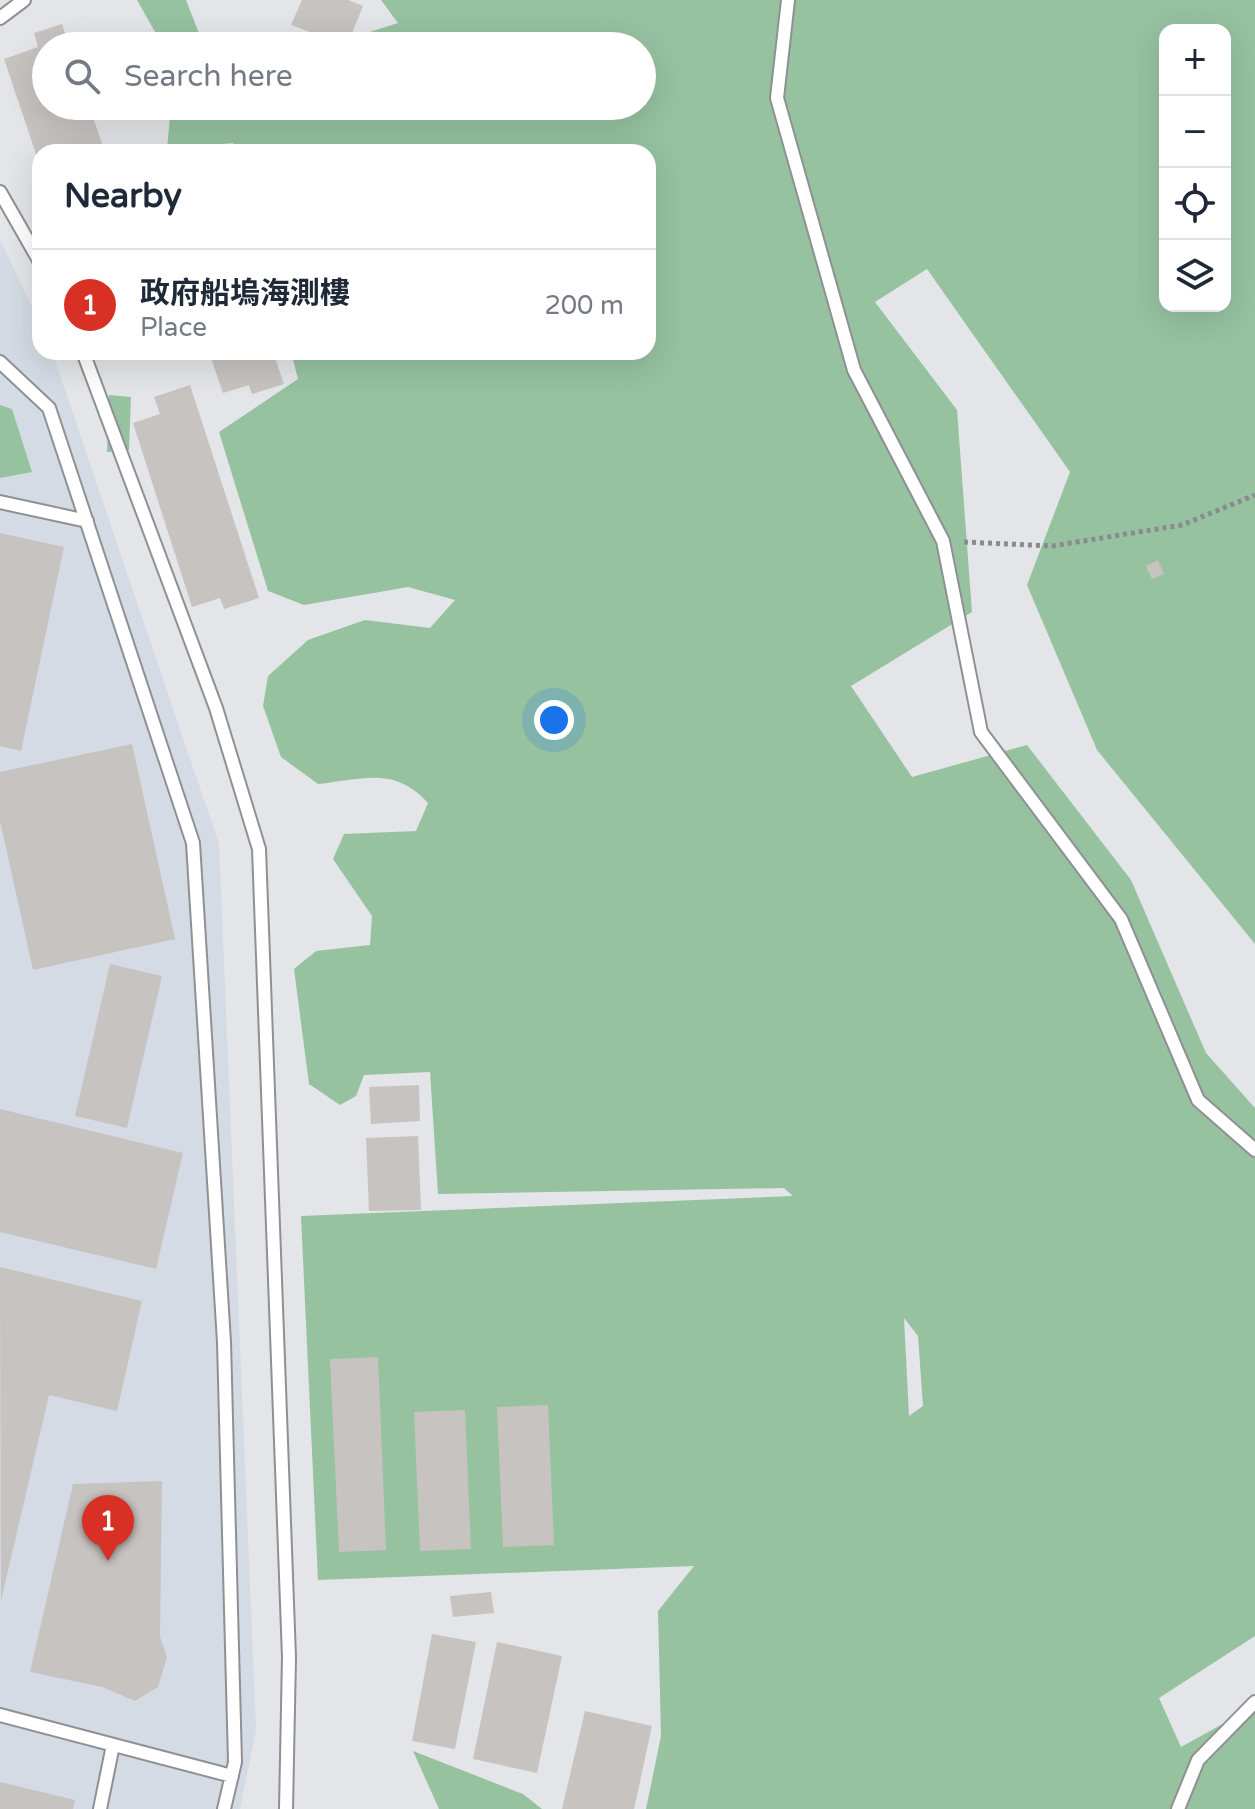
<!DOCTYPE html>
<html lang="en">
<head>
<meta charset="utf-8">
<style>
	:root { --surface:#fff; --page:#f6f6f7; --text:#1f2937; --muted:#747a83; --line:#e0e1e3; --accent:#d93025 }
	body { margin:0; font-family:"Varela Round","Noto Sans TC",sans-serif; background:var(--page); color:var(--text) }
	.controls { position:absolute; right:24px; top:24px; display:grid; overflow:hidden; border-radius:16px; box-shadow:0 8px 32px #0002 }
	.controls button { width:72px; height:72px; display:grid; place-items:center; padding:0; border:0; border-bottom:2px solid var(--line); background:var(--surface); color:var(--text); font:40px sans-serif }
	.you { position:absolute; left:554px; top:720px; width:28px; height:28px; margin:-20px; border:6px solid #fff; border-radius:50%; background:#1a73e8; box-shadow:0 0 0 12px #1a73e833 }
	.badge { display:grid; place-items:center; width:52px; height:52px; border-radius:50%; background:var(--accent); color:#fff; font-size:26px; font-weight:700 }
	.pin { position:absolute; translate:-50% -66px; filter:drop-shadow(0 2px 4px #0008) }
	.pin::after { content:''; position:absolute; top:42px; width:28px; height:24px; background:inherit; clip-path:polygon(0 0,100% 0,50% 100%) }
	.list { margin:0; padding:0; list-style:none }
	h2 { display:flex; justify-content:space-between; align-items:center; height:104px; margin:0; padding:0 32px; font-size:34px }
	h2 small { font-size:26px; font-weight:400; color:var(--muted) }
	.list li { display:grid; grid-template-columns:52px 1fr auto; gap:24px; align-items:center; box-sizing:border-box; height:112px; padding:0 32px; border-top:2px solid var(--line) }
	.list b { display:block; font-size:30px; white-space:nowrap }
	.list p { margin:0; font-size:26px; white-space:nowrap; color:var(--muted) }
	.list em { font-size:26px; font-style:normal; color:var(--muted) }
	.icon { flex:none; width:44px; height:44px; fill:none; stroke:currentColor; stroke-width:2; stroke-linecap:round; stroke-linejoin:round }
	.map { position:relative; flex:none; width:1255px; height:1809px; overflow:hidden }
	.search { position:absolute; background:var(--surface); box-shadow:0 8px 32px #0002; left:32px; top:32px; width:624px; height:88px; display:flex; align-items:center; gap:20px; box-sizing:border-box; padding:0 28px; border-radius:44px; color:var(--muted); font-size:30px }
	.panel { position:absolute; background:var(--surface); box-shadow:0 8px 32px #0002; left:32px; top:144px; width:624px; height:216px; border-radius:24px }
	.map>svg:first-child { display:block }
	.built { fill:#d5dbe4 }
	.green { fill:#96c2a0; fill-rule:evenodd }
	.building { fill:#c7c3c1 }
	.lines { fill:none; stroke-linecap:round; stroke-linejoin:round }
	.service-casing { stroke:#8f9094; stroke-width:16 }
	.path { stroke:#8a8b8d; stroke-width:5; stroke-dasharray:4 4; stroke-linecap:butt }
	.service { stroke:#fff; stroke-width:12 }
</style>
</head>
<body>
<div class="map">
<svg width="1255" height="1809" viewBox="0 0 1255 1809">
	<rect width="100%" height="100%" fill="#e3e5e8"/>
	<!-- built -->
	<path class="built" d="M 0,240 L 40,323 L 40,352 L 52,352 L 219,844 L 256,1730 L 240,1809 L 0,1809 Z"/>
	<!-- green -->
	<path class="green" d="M 137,0 L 186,0 L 204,46 L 163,46 Z
		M 381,0 L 1255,0 L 1255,944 L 1097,750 L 1027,585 L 1070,472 L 927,269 L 875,302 L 957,410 L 972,612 L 851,686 L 912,777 L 1027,745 L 1131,880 L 1206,1053 L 1255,1108 L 1255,1636 L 1159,1698 L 1181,1747 L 1255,1706 L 1255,1809 L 646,1809 L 661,1736 L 658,1611 L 694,1566 L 318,1580 L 301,1216 L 793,1196 L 784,1188 L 438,1194 L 430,1072 L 364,1075 L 356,1096 L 340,1105 L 309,1084 L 294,969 L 316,951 L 370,945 L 372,916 L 333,859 L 344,834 L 416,831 L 428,803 C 395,766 363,779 318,784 L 281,757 L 263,706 L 268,676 L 308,640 L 365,620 L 430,628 L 455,600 L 408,587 L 304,605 L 268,591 L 219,432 L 298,379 L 291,352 L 648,352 L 648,152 L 236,152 L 233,143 L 167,149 L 171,106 L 642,106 L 642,46 L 326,46 L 398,23 ZM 1165,30 L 1225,30 L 1225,306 L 1165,306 ZM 904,1318 L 918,1336 L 923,1406 L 909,1416 Z
		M 109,395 L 131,397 L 129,450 L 107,452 Z
		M 0,405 L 12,409 L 32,472 L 0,478 Z
		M 413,1751 L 523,1794 L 542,1809 L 439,1809 Z"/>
	<!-- building -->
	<path class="building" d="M 302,0 L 348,0 L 363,6 L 347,46 L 291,25 Z
		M 62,24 L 69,46 L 46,46 L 46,106 L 89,106 L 105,152 L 40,152 L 39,163 L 4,59 L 38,47 L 34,33 Z
		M 209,352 L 273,352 L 284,384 L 252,394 L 249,385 L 223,393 Z
		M 190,385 L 259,598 L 224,609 L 220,598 L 192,607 L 133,423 L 160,414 L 154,397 Z
		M 0,533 L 64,547 L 21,751 L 0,746 Z
		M 1158,560 L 1164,574 L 1152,579 L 1146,566 Z
		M 132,744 L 175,939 L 33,970 L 0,821 L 0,772 Z
		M 110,964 L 162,976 L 127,1128 L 75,1116 Z
		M 419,1085 L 420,1121 L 371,1124 L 369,1087 Z
		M 0,1109 L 183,1153 L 156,1269 L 0,1232 Z
		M 418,1136 L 421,1210 L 369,1211 L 366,1138 Z
		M 0,1267 L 142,1301 L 117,1411 L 49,1395 L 1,1601 Z
		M 378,1357 L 386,1550 L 339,1552 L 330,1359 Z
		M 548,1405 L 554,1545 L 503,1547 L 497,1407 Z
		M 465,1410 L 471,1549 L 420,1551 L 414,1412 Z
		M 162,1481 L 160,1637 L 167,1657 L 158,1687 L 135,1701 L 102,1687 L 30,1672 L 73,1484 Z
		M 491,1592 L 494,1613 L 453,1617 L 450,1596 Z
		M 432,1634 L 476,1642 L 455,1749 L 412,1741 Z
		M 497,1642 L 562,1656 L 537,1773 L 473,1759 Z
		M 585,1711 L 652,1726 L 634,1809 L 562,1809 Z
		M 0,1782 L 75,1800 L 73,1809 L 0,1809 Z"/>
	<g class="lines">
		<!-- service casing -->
		<g class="service-casing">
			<path id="service" d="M 788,0 L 777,98 L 854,370 L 943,541 L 981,732 L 1121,919 L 1198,1100 L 1255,1150
				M 0,18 L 24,0
				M 0,192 L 40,262
				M 83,352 L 216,708 L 259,849 L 289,1657 L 286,1809
				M 0,362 L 49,408 L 193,843 L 224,1342 L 235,1762 L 224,1809
				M 0,502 L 87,521
				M 0,1715 L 232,1776
				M 100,1809 L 113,1745
				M 1178,1809 L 1198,1760 L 1255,1702"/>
		</g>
		<!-- path -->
		<path class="path" d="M 964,542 L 1052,546 L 1182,525 L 1255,495"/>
		<!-- service -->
		<use href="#service" class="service"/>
	</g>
</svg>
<div class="controls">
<button>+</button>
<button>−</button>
<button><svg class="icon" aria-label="locate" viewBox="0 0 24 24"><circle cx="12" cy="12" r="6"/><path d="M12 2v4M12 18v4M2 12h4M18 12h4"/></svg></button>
<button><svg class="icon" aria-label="layers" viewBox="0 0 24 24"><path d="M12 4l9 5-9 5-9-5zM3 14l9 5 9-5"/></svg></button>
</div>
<div class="you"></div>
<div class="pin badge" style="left:108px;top:1561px">1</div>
<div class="search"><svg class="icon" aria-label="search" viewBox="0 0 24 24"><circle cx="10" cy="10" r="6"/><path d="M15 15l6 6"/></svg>Search here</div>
<section class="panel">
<h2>Nearby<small></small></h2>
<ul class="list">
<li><span class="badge">1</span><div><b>政府船塢海測樓</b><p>Place</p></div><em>200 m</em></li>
</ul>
</section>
</div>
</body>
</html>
